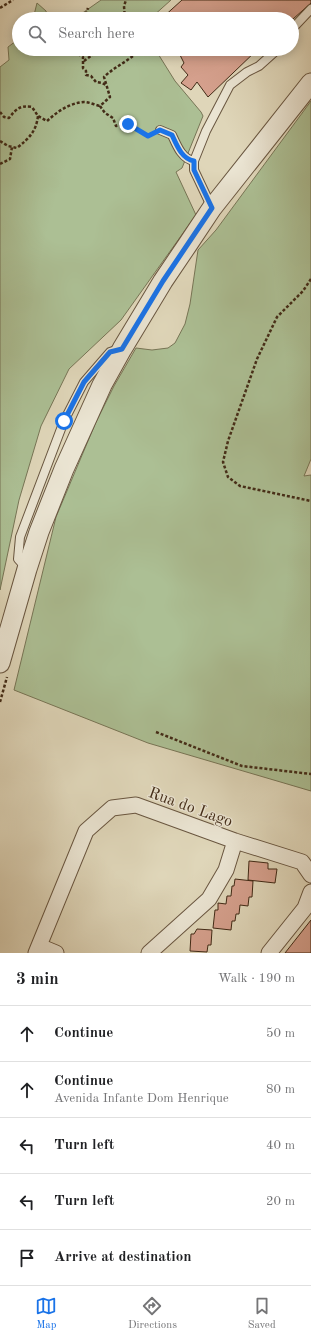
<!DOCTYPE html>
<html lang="en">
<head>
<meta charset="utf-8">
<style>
	:root { --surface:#fff; --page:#f2f2f2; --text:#202124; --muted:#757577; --line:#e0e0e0; --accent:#1a73e8 }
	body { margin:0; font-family:"Old Standard TT",serif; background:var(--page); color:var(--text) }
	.stop { position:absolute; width:12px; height:12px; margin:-9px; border:3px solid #1a73e8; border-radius:50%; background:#fff }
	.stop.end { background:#1a73e8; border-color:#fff; box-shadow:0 1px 4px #0008 }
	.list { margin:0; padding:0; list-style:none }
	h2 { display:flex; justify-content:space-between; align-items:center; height:52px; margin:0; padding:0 16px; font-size:17px }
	h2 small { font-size:13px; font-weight:400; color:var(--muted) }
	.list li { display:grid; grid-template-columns:26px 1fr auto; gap:12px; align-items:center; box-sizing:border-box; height:56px; padding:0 16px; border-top:1px solid var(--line) }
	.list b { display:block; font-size:15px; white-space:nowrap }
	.list p { margin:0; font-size:13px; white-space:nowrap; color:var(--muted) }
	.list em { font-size:13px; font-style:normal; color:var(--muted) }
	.icon { flex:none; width:22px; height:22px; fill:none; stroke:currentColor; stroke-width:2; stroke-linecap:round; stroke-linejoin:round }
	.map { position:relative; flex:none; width:311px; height:953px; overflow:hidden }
	.search { position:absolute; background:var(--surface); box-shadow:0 2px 10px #0003; left:12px; right:12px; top:12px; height:44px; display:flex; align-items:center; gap:10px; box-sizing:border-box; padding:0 14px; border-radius:22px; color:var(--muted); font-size:15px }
	.sheet { height:332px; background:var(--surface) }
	nav { display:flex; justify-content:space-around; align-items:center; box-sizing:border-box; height:56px; border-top:1px solid var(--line); background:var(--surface); font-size:11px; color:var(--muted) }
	nav a { display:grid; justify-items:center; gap:2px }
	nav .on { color:var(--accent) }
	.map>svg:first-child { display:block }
	.green { fill:#acbf94; stroke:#777556 }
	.building { fill:#d5a08d; stroke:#422b17 }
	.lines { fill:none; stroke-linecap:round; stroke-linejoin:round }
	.service-casing { stroke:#695640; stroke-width:10 }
	.minor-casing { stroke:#695640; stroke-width:17 }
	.tertiary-casing { stroke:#695640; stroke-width:21 }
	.path { stroke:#422b17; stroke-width:2.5; stroke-dasharray:3 2; stroke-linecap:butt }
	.service { stroke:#eae4d2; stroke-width:8 }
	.minor { stroke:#eae4d2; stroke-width:15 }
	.tertiary { stroke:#eae4d2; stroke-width:19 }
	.route { stroke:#1a73e8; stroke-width:5 }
	.labels { text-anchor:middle; stroke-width:3; stroke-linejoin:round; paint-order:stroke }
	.street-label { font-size:16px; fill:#422b17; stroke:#eae4d2 }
</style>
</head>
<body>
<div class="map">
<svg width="311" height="953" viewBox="0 0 311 953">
	<rect width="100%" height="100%" fill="#dfd6b9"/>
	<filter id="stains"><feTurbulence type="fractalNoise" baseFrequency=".005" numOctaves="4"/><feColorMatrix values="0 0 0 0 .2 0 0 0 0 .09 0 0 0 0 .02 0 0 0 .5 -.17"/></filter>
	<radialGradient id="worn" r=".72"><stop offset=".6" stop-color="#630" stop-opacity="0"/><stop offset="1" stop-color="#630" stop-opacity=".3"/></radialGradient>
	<!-- green -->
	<path class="green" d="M 101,0 L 171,0 L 152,17 L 153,19 L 74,19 Z
		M 37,3 L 46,11 L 48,19 L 25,19 L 28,14 L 34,15 Z
		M 19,32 L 19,49 L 155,49 L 175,81 L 201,112 L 203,116 L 182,168 L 176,172 L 196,215 L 121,320 L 69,369 L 41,426 L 19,500 L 0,590 L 0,67 L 9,60 L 8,47 L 16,41 Z
		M 311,101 L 311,459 L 304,476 L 311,475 L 311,791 L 148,743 L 14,690 L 56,517 L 96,422 L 114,386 L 136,348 L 152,350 L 168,348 L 175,343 L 185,324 L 190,304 L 198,250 L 216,230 Z"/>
	<!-- building -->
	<path class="building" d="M 182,0 L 311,0 L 311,3 L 293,19 L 161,19 Z
		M 177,49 L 258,49 L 208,97 L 197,82 L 191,90 L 181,83 L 188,75 L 181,67 L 184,63 Z
		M 249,861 L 268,863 L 268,869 L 277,869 L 275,883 L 248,880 Z
		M 235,879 L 253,881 L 252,897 L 249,897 L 248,906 L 240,905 L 239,914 L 236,914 L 235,921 L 232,921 L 231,930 L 213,928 L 215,910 L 218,910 L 218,903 L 226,904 L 227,896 L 231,896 L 232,886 L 234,886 Z
		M 311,920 L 311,953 L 285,953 Z
		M 197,929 L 212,930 L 211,945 L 208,945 L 207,952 L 190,951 L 191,934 L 194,934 Z"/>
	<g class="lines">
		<!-- service casing -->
		<g class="service-casing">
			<path id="service" d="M 292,29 L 311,9
				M 160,130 L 172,135 C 177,146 182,159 194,161
				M 212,208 L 194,170 L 194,161 L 206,131 L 230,85 L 247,72 L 259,66 L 278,49
				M 27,569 L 18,559 L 20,537 L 64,421 L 84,382 L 110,352 L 119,349"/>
		</g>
		<!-- minor casing -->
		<g class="minor-casing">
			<path id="minor" d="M 39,946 L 56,953
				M 36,953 L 86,831 L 112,808 L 136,805 L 235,841 L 302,862 L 311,875
				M 149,953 L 209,899 L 226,870 L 235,841
				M 269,953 L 305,908 L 311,892"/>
		</g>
		<!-- tertiary casing -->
		<g class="tertiary-casing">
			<path id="tertiary" d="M 0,663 L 27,569 L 39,532 L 64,469 L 102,385 L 122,349 L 163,281 L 188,244 L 212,208 L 311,83"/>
		</g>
		<!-- path -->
		<path class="path" d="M 0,8 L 13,0
			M 84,19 L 88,8
			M 125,19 L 124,6 L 126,0
			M 79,49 L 78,54 L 83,57 L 83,68 L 86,71 L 86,75 L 91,76 L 96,82 L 102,83 L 106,85
			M 140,49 C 130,61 115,66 104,77 L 110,97 L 100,106 L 105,113 L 113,118 L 116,126 L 128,124 L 148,136 L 151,134
			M 84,61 L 95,53 L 96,49
			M 0,112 L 4,117 L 9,118 C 16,109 20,105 32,107 L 38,116 L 47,121 C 57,112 69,103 84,102 C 89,102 95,105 100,106
			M 0,141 L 8,146 L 17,148 C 29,138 36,132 38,116
			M 0,164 L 10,159 L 12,147
			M 311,279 L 303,291 L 277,317 L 257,359 L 228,441 L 223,462 L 228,477 L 240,486 L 311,501
			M 0,702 L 7,677
			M 156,732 L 242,766 L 311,774"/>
		<!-- service -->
		<use href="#service" class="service"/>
		<!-- minor -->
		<use href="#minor" class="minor"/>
		<!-- tertiary -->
		<use href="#tertiary" class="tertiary"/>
	</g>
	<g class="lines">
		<!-- route -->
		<path class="route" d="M 64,421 L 84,382 L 110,352 L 122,349 L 163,281 L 212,208 L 194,170 L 194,161 C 182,159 177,146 172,135 L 160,130 L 148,136 L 128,124"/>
	</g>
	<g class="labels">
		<!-- street labels -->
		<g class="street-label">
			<text transform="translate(191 806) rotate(20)" y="6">Rua do Lago</text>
		</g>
	</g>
	<rect width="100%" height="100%" filter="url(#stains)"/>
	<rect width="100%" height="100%" fill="url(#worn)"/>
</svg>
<div class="stop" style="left:64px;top:421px"></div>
<div class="stop end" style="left:128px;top:124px"></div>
<div class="search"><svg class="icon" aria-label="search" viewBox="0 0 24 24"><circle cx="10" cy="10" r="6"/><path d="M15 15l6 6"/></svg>Search here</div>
</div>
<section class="sheet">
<h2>3 min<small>Walk · 190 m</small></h2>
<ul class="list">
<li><svg class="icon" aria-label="ahead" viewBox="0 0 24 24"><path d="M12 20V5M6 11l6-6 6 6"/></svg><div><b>Continue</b></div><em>50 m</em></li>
<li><svg class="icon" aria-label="ahead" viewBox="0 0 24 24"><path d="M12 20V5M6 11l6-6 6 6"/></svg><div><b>Continue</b><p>Avenida Infante Dom Henrique</p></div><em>80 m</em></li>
<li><svg class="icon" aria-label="left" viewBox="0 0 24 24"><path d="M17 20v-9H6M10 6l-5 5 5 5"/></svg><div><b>Turn left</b></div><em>40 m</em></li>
<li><svg class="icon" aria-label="left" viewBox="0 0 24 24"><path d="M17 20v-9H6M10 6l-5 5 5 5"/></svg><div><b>Turn left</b></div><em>20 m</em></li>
<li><svg class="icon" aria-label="arrive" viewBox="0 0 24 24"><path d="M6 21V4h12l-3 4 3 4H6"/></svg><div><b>Arrive at destination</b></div></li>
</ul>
</section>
<nav>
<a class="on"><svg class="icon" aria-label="map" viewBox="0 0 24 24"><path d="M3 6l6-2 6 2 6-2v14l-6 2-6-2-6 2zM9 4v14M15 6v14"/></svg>Map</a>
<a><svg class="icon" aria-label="directions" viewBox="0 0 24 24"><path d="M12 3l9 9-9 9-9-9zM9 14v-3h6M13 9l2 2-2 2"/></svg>Directions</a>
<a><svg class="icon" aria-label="saved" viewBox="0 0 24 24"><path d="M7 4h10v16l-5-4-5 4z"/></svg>Saved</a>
</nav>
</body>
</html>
